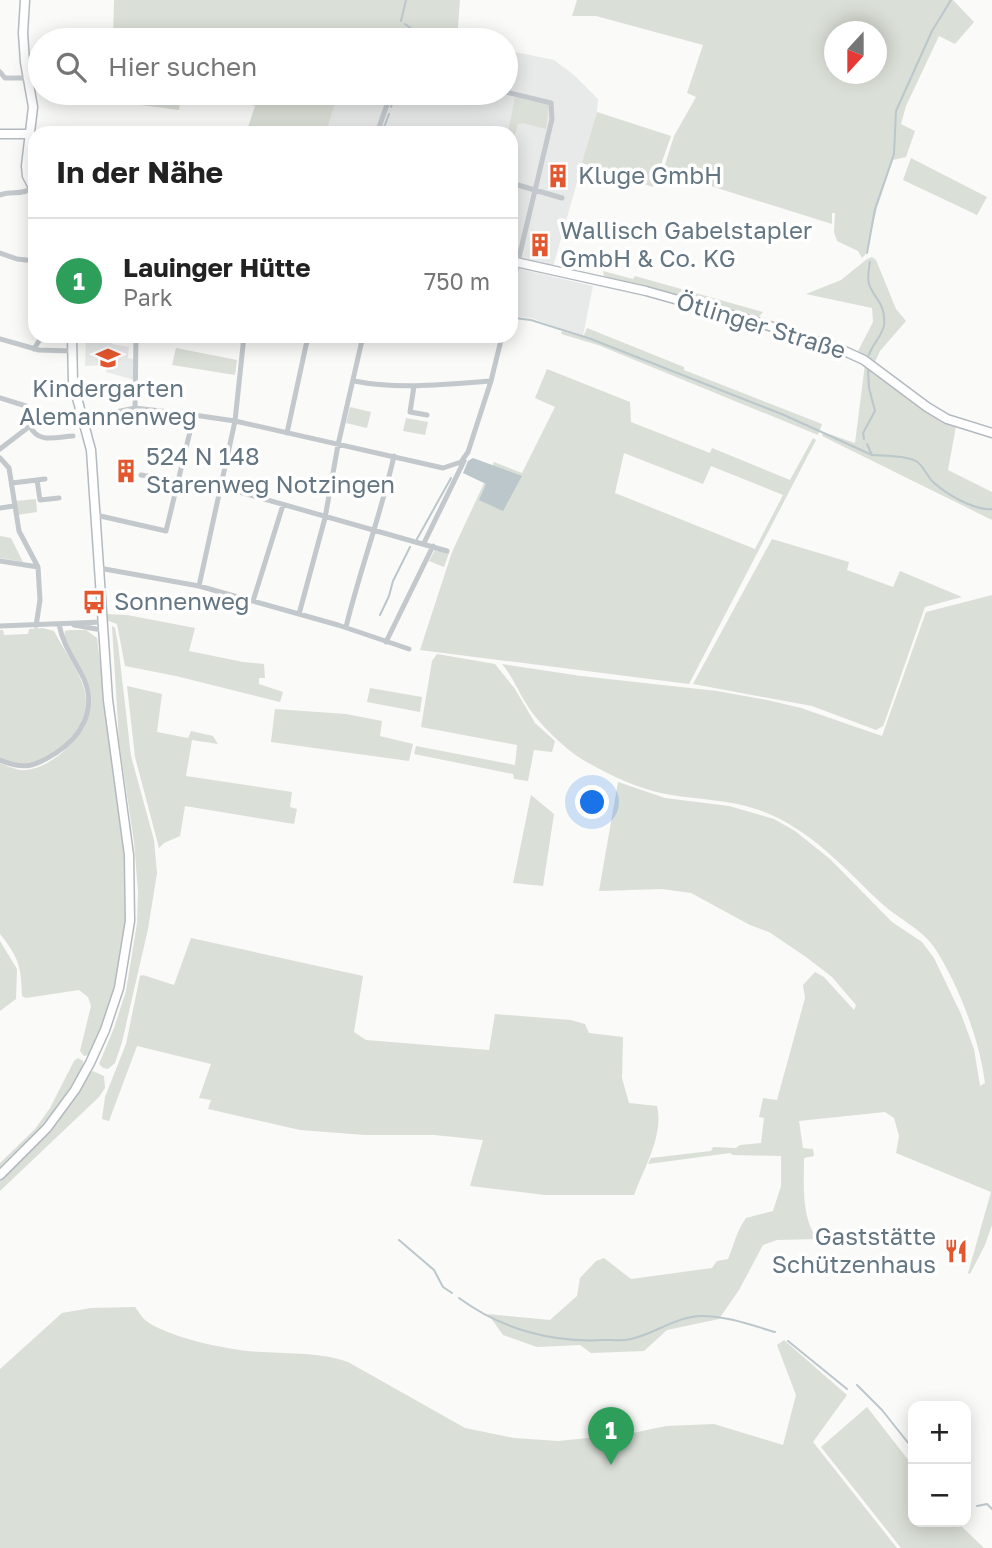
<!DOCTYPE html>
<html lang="de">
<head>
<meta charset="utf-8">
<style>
	:root { --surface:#fff; --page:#f2f2f2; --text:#222; --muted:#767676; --line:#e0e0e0; --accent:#b45309 }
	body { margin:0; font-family:"Golos Text",sans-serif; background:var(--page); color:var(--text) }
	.controls { position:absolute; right:21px; bottom:21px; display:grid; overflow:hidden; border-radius:14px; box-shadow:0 4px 18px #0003 }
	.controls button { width:63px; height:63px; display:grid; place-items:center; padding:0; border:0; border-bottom:2px solid var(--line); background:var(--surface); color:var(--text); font:35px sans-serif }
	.compass { position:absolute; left:824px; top:21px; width:63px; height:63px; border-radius:50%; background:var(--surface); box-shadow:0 4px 18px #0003; rotate:201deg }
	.you { position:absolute; left:593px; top:803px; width:24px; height:24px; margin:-18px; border:5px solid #fff; border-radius:50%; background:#1a73e8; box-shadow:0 0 0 10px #1a73e833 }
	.badge { display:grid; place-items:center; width:46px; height:46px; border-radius:50%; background:var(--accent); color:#fff; font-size:23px; font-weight:700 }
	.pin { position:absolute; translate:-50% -58px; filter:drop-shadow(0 2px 4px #0008) }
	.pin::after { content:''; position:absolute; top:37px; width:24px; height:21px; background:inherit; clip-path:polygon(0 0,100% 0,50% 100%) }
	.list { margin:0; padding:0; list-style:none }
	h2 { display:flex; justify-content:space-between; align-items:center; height:91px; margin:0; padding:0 28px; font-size:30px }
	h2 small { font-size:23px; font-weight:400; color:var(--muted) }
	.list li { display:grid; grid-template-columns:46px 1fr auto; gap:21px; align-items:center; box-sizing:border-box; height:126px; padding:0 28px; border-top:2px solid var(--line) }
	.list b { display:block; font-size:26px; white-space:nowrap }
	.list p { margin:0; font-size:23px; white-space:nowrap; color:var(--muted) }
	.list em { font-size:23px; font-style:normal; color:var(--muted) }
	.icon { flex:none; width:38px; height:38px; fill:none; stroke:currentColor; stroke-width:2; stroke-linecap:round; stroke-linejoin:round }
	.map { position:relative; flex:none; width:992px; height:1548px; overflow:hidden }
	.search { position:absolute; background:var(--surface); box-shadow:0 4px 18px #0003; left:28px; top:28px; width:490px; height:77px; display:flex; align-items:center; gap:18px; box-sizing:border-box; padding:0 24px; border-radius:38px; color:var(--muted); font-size:26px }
	.panel { position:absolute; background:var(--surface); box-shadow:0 4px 18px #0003; left:28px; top:126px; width:490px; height:217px; border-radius:21px }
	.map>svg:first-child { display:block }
	.built { fill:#e8e9e9 }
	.green { fill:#dadfd7; fill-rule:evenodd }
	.water { fill:#bbc7cb }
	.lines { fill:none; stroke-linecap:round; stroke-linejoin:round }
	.stream { stroke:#bbc7cb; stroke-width:2 }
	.secondary-casing { stroke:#b3babf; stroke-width:11 }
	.street { stroke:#c3c8cc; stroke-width:5 }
	.secondary { stroke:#fff; stroke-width:8 }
	.labels { text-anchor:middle; stroke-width:7; stroke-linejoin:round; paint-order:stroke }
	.poi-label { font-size:24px; fill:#657683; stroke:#fff; text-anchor:start }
	.street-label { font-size:24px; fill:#657683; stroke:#fff }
</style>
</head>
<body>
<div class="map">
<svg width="992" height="1548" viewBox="0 0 992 1548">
	<rect width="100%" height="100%" fill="#fafaf8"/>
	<!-- built -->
	<path class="built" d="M 417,32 L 458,40 L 414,40 Z
		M 506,50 L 554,60 L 574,75 L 598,99 L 597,112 L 553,267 L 511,256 L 511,133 L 326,133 L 338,93 L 506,93 Z
		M 511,267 L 593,286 L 583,336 L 531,318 L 511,316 Z
		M 86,336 L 112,339 L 112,344 L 129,347 L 128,358 L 135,359 L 135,380 L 106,372 L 106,365 L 85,366 Z"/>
	<!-- green -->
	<path class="green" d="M 114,0 L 460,0 L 457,40 L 417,32 L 414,40 L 113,40 Z
		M 577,0 L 953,0 L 974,22 L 955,44 L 939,36 L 906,106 L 901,124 L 915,131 L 906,157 L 893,160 L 877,208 L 866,254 L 862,258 L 858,251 L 837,241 L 834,232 L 835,213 L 832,213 L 832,224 L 663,171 L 674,136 L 696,97 L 687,93 L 703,45 L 596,16 L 572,16 ZM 834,32 L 876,32 L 876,74 L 834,74 Z
		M 111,93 L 182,93 L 179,110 L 110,101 Z
		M 219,93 L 338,93 L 326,133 L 246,133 L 255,106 Z
		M 515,97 L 549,105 L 546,129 L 523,123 L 518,124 L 515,135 L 508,133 Z
		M 597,112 L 671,136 L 653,187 L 582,163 Z
		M 911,158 L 987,197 L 977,215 L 903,180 Z
		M 872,257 L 876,260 L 896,309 L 906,321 L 880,351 L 875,362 L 858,351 L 873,322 L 872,308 L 806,294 L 841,280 L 867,259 Z
		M 603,271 L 633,279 L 635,276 L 763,312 L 757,319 L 618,282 L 604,276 Z
		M 587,328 L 684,367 L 684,370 L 822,424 L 818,435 L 598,345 L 561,334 L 562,331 L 583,337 Z
		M 176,348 L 237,360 L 235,375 L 172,365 Z
		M 865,364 C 896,384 921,410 956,426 L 948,470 L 992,492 L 992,520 L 822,436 L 823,432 L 855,443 Z
		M 547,369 L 630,402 L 631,422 L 710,453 L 712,448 L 790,480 L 813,438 L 816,440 L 689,684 L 420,650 L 452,552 L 494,462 L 522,473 L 555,407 L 535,398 ZM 624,453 L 703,484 L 711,466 L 783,495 L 755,549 L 615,493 Z
		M 350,407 L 371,412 L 367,428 L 346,423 Z
		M 406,418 L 428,422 L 425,435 L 403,431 Z
		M 36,499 L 37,512 L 17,515 L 15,501 Z
		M 0,536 L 11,538 L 23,562 L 0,558 Z
		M 772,539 L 849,562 L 847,570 L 893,587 L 900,571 L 962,597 L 925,607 L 885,721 L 883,726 L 876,730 L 812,706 L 693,684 Z
		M 436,548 L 449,553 L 444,567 L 429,561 Z
		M 992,595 L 992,1225 L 985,1245 L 970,1274 L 968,1273 L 991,1192 L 896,1153 L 899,1136 L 894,1118 L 885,1112 L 799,1121 L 803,1148 L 813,1149 L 814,1156 L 804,1158 C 804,1185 801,1216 817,1239 L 777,1240 L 763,1245 L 739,1290 L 719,1319 L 667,1330 L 644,1351 L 591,1353 L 580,1345 L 537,1347 L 503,1335 L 488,1314 L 550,1320 L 577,1296 L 580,1278 L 596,1261 L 604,1258 L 631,1279 L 712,1268 L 717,1261 L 728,1259 C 734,1245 737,1230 746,1218 L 773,1211 L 781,1186 L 781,1156 L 733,1155 L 730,1153 L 648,1164 L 651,1158 L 711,1151 L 713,1147 L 736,1148 L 740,1145 L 761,1143 L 764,1118 L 759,1117 L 763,1098 L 777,1100 L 805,998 L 803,985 L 815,972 L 824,977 L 854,1010 L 856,1005 L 832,977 L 806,957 L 769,932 L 750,925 L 691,893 L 662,889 L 599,891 L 618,782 L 665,798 L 729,806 L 774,819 L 795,831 L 830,859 L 892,922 L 922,942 L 934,958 L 961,1014 L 974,1049 L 980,1086 L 985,1083 C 980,1041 959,986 936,950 C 923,929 898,919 880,902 C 843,867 809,828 759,810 C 729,799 697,800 666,794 C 637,789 608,774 583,760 C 564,748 538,723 527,705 C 518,691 513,677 502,664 L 581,676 L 717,691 L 767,700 L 801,708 L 882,736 L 926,612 Z
		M 106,614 L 127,615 L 195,628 L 189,651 L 243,662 L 264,664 L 265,678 L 259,678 L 259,684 L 283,692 L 280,702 L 176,676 L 125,666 L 117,624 L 106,620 Z
		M 112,626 L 115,628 L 118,644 L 131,756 L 154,840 L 157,873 L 148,929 L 122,1042 L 115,1063 L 108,1069 L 103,1068 L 99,1064 L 114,1028 L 126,991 L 137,923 L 138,892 L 134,842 L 119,741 Z
		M 43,628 L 54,631 C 64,651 86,679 86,701 C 87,729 54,761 26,764 C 17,766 9,762 0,758 L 0,630 L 3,630 L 4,635 L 28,634 L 29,629 Z
		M 69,630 L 86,630 L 97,638 L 125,864 C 129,929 121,997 89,1055 L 84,1056 L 80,1051 L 91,1006 L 88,997 L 79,990 L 26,998 L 22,996 C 21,966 19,958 0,934 L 0,763 C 8,766 17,771 26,770 C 57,767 95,727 91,695 C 89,674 71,656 64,637 L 65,631 Z
		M 437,654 L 495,664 L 515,689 L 535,723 L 555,741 L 552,752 L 534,750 L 528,781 L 514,779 L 513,774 L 414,754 L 416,746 L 515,765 L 517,745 L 421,727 L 432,661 Z
		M 127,686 L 162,694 L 157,732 L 188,738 L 191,731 L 213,736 L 218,744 L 192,740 L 186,776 L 292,792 L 290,807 L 297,809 L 294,824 L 185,806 L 180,836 L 164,843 L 159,848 L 135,757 Z
		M 370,688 L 422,697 L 420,712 L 367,702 Z
		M 275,709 L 346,714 L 382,721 L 380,736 L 413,744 L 409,761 L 271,742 Z
		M 531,795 L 554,814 L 543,886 L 513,883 Z
		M 191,938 L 363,976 L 354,1032 L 366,1040 L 489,1050 L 495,1014 L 571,1020 L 585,1024 L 589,1033 L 623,1037 L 622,1078 L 629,1103 L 657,1106 C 664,1135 644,1168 634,1195 L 545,1195 L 470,1186 L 483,1140 L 434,1135 L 365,1135 L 300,1130 L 208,1109 L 211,1100 L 199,1098 L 211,1064 L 137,1046 L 109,1121 L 102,1119 L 105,1097 L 126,1044 L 140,976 L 143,975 L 174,985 Z
		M 0,941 L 17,969 L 16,999 L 0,1011 Z
		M 78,1058 L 83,1061 L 84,1067 L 46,1123 L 0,1170 L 0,1163 L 35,1129 L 50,1108 L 74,1061 Z
		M 93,1071 L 104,1076 L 105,1088 L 99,1097 L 0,1191 L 0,1179 L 41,1139 L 87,1075 Z
		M 135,1307 C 138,1311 142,1317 145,1320 C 168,1338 232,1351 261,1352 C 292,1354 319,1352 348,1362 L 465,1428 L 514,1438 L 558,1441 L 628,1434 L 666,1426 L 714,1424 L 783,1445 L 796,1395 L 777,1345 L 784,1340 L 847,1395 L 813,1442 L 897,1548 L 0,1548 L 0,1369 L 62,1313 L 91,1308 Z
		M 867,1407 L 913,1466 L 913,1522 L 957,1522 L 984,1548 L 901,1548 L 821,1447 Z"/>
	<!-- water -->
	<path class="water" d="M 473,458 L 522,476 L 503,511 L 479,500 L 486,484 L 463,473 L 468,461 Z"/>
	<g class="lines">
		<!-- stream -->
		<path class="stream" d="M 401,21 L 406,0
			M 405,24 L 417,33 L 414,40
			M 391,107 L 396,93
			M 382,133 L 389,114
			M 867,253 L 875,209 L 894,154 L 896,111 L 932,31 L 951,0
			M 515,318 L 531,320 L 591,339 L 784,415 L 872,455
			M 869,355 C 872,344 883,335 884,325 C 886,303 874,299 869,284 C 867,278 869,268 870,262
			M 864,439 L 863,433 L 875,411 L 869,388 L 868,370
			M 867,444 L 872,455 C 885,456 904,455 916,461 C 923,465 927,476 933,482 C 946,494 975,511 992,509
			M 417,539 L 451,478
			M 380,615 L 389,596 L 393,581 L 410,547
			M 399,1240 L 434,1270 L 443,1287 L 452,1293
			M 459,1298 C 501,1329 552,1343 604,1340 C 613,1340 623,1341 631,1339 C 655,1334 676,1316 702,1316 C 727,1316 751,1325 775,1332
			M 788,1341 L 847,1389
			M 857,1385 L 882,1410 L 913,1449
			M 977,1506 L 987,1504 L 992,1509"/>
		<!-- secondary casing -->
		<g class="secondary-casing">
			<path id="secondary" d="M 25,0 L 23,33 L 25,62 L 33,107 L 26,166 L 27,176 L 35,191
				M 0,134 L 28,134
				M 511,261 L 646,291 L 760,323 L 838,348 L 864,360 L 927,407 L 947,419 L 992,433
				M 0,1175 L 47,1128 L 75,1090 L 90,1063 L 105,1030 L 119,988 L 130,921 L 129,855 L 108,700 L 91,450 L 73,383 L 72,336"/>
		</g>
		<!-- street -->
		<path class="street" d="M 0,72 L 5,78 L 27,78
			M 506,92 L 551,103 L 552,119 L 511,291
			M 377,133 L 391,93
			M 511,183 L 562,198
			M 0,195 C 12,190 20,196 33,188
			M 0,253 L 17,259 L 35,261
			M 0,339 L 39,350 L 72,351
			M 34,349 L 42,336
			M 354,381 C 399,390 445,384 491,381
			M 414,386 L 410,412 L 427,415
			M 0,398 L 26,406 L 31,417 L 30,426 L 0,449
			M 135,408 L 136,336
			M 83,419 L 135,408 L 194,415 L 235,421 L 443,468 L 461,462 L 468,452 L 491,381 L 502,336
			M 30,426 C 38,444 56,437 73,436
			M 287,433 L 308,336
			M 0,458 L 9,468 L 19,531 L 38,567 L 40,600 L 36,626
			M 141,475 L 178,481
			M 37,480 L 40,500 L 59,498
			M 12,483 L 45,479
			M 222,487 L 447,551
			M 0,508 L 14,506
			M 96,515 L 166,531 L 194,415
			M 424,543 L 464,461
			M 0,561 L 38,567
			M 99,568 L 199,586 L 338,625 L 409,649
			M 199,586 L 235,421 L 244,336
			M 253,601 L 283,505
			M 299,614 L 325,518 L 338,445 L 363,336
			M 74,625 L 102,630
			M 0,626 L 102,622
			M 346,627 C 360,570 381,514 394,456
			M 386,642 L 433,546
			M 0,760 C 24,770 34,767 56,753 C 81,737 97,709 84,679 C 75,660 63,646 59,624"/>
		<!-- secondary -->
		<use href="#secondary" class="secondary"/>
	</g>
	<!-- icons -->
	<defs>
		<g id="building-bare" transform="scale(1.89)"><path d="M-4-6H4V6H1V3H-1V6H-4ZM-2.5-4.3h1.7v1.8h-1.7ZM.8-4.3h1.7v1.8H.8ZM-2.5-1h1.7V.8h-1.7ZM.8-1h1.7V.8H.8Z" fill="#e4572e" stroke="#fff" stroke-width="2.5" paint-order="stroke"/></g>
		<g id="school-bare" transform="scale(1.89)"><path d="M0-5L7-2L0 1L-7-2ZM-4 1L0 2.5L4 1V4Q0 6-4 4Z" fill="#e4572e" stroke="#fff" stroke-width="2.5" paint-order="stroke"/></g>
		<g id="bus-bare" transform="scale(1.89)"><path d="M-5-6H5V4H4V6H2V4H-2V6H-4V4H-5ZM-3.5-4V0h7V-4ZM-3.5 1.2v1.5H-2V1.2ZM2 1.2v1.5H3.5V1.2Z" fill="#e4572e" stroke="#fff" stroke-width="2.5" paint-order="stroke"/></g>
		<g id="restaurant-bare" transform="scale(1.89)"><path d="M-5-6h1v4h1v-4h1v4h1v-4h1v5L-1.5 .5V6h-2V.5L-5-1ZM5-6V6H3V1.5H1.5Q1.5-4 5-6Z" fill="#e4572e" stroke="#fff" stroke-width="2.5" paint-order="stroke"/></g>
	</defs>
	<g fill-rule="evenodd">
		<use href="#building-bare" x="558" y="176"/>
		<use href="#building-bare" x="540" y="245"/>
		<use href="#school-bare" x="108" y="358"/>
		<use href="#building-bare" x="126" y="471"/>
		<use href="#bus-bare" x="94" y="602"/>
		<use href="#restaurant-bare" x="956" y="1251"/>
	</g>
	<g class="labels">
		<!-- poi labels -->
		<g class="poi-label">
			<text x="578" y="184">Kluge GmbH</text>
			<text x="560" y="239">Wallisch Gabelstapler<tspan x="560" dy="28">GmbH &amp; Co. KG</tspan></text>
			<text x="108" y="397" text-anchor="middle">Kindergarten<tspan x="108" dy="28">Alemannenweg</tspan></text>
			<text x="146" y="465">524 N 148<tspan x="146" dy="28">Starenweg Notzingen</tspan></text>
			<text x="114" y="610">Sonnenweg</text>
			<text x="936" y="1245" text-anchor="end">Gaststätte<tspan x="936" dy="28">Schützenhaus</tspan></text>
		</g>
		<!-- street labels -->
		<g class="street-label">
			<text transform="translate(761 326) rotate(17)" y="8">Ötlinger Straße</text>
		</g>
	</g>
</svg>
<div class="controls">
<button>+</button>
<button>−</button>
</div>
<svg class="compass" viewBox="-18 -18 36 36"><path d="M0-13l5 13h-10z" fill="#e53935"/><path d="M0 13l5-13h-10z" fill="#767676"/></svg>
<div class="you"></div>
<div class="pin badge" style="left:611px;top:1465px;background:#2e9e5b">1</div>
<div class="search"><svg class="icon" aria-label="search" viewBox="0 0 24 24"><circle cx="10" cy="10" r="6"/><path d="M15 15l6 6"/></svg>Hier suchen</div>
<section class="panel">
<h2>In der Nähe<small></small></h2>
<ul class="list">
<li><span class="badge" style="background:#2e9e5b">1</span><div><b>Lauinger Hütte</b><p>Park</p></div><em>750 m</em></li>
</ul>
</section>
</div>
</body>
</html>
